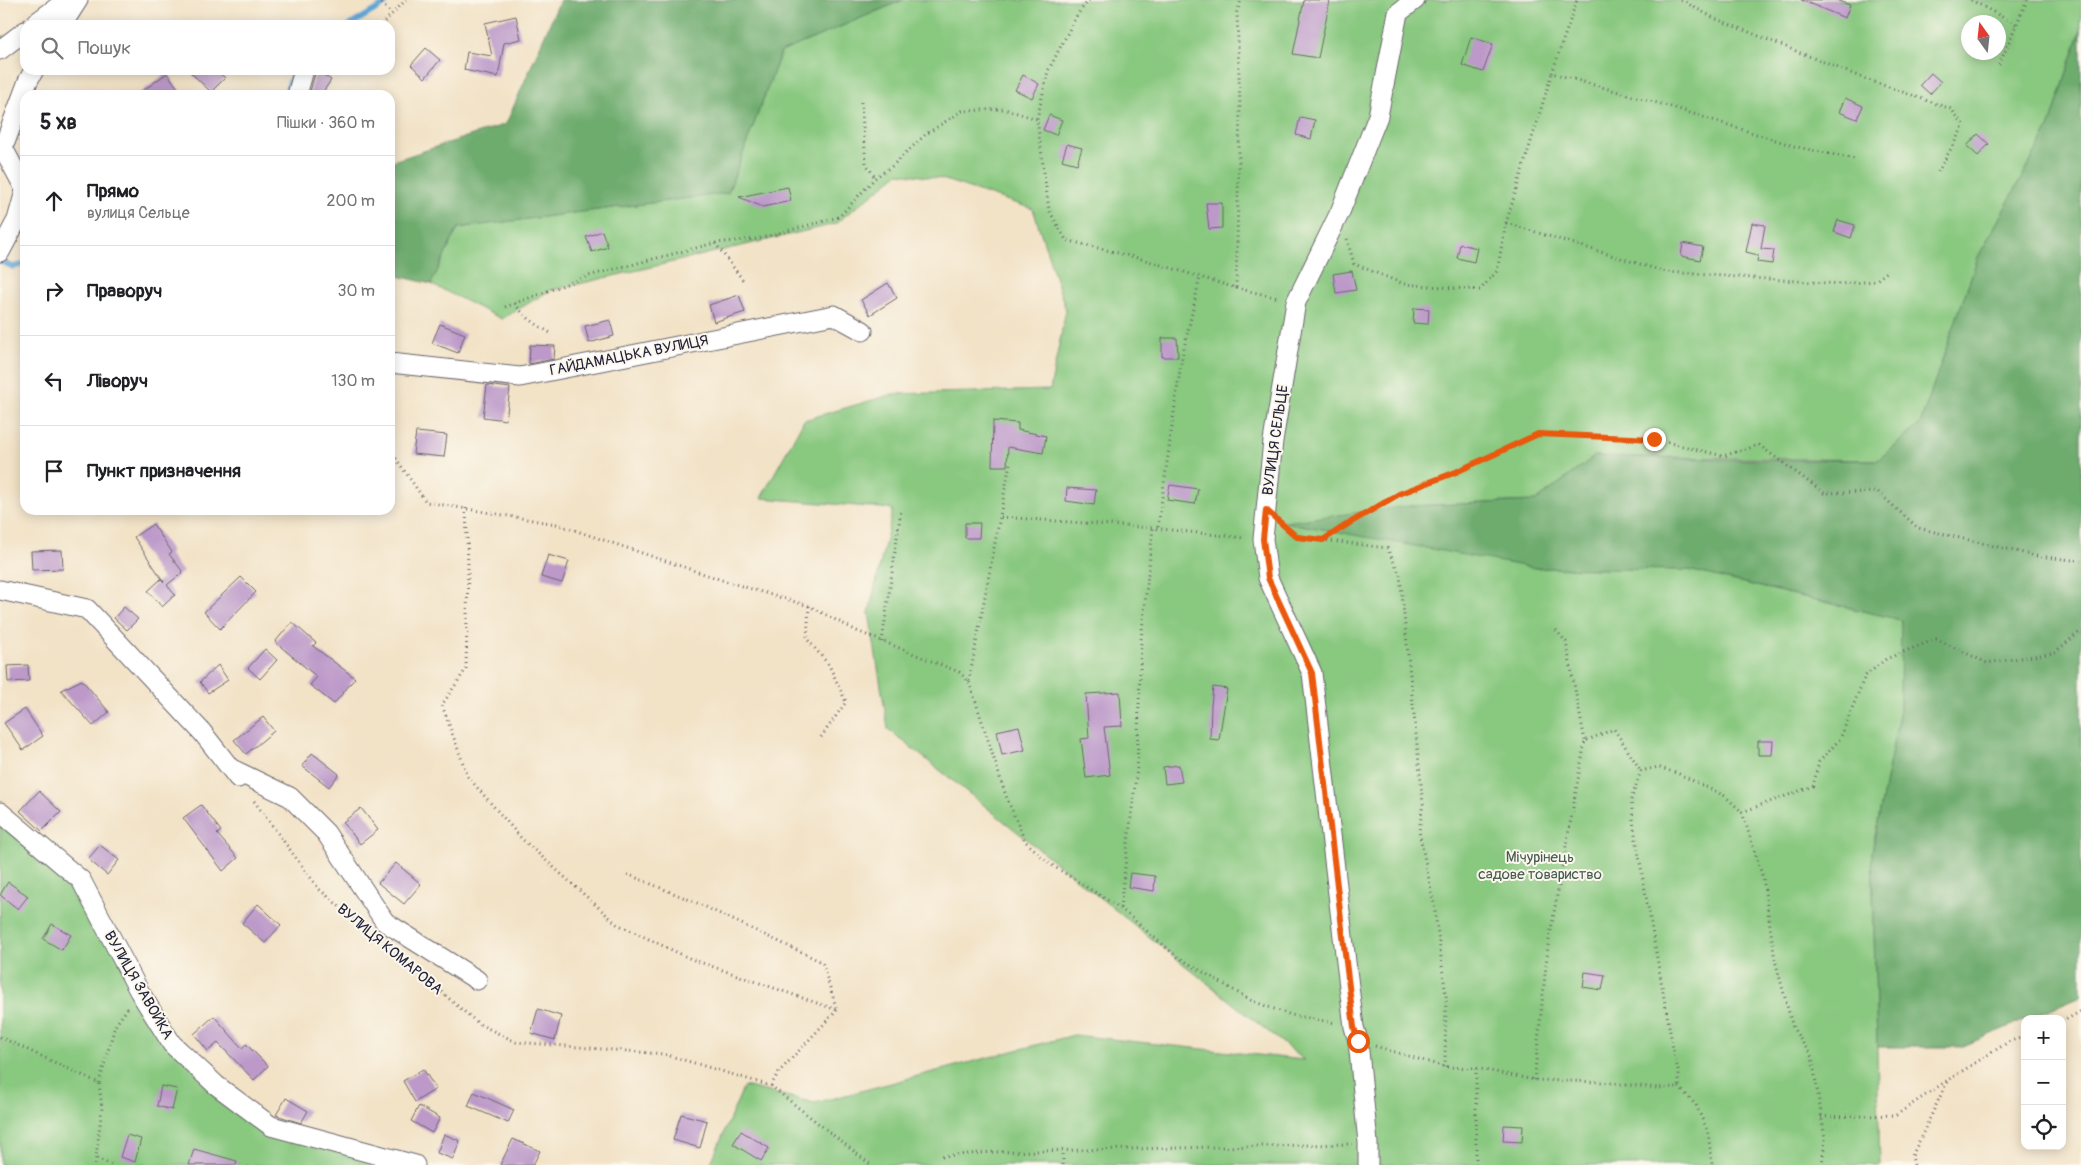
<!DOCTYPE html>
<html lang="uk">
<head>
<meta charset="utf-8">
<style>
	:root { --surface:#fff; --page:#f2f2f2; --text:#202124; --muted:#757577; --line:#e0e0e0 }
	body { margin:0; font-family:Pangolin,sans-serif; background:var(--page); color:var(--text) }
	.controls { position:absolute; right:15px; bottom:15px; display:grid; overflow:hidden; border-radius:10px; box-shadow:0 2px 12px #0003 }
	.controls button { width:45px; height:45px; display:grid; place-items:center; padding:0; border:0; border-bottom:1px solid var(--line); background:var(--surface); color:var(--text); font:25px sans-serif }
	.compass { position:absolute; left:1961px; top:15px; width:45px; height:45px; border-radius:50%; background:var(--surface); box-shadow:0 2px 12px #0003; rotate:345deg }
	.stop { position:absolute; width:15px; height:15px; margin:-11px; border:4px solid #ea580c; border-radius:50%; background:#fff }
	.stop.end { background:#ea580c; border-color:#fff; box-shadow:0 1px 5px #0008 }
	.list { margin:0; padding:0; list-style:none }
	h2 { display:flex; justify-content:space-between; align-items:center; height:65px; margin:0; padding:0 20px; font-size:21px }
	h2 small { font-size:16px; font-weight:400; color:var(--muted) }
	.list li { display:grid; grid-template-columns:32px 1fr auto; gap:15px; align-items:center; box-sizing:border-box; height:90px; padding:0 20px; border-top:1px solid var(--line) }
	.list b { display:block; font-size:19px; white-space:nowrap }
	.list p { margin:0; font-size:16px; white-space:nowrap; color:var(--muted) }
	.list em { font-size:16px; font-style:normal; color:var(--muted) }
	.icon { flex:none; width:28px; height:28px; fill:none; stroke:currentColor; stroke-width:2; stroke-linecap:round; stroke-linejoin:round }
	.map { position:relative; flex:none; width:2081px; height:1165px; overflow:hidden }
	.search { position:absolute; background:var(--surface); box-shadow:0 2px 12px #0003; left:20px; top:20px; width:375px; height:55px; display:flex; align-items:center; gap:12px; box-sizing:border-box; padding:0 18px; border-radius:15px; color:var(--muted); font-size:19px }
	.panel { position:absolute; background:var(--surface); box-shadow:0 2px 12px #0003; left:20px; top:90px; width:375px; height:425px; border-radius:15px }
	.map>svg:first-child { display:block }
	.green { fill:#88c87f; stroke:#55755d; fill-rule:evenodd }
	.forest { fill:#6eac6e; stroke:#486754 }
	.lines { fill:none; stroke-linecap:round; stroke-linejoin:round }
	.stream { stroke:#60a6d6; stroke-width:5.5 }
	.building { fill:#bc99c9 }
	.minor-casing { stroke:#6b656c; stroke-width:21 }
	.path { stroke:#6b656c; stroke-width:3; stroke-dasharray:1 4; stroke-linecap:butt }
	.minor { stroke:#fff; stroke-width:19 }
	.route { stroke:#ea580c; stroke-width:6 }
	.labels { text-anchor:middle; stroke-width:4; stroke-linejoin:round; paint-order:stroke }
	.street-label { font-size:15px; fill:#22223b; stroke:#fbf7ec }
	.park-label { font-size:15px; fill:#465c53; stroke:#fbf7ec }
</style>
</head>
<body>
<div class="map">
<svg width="2081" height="1165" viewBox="0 0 2081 1165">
	<rect width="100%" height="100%" fill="#fbf7ec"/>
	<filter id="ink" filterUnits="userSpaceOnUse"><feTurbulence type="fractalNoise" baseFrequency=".02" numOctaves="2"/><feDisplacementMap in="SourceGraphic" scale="10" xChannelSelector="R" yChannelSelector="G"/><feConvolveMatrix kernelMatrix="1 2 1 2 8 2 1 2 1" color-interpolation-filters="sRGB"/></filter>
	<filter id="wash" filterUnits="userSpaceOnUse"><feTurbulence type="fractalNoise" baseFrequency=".0096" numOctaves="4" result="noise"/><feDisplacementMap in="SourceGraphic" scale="20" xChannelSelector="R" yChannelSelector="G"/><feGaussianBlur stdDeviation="1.12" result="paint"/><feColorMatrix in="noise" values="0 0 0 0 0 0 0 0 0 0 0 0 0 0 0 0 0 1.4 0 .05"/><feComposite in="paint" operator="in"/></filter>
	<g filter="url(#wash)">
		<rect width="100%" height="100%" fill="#f2e2c6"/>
		<!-- green -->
		<path class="green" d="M 903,0 L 2081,0 L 2081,30 L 2049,128 L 1978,257 L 1920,424 L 1878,460 L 1595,456 L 1536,501 L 1409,506 L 1535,568 L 1689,570 L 1901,620 L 1900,709 L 1872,852 L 1880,1165 L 710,1165 L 744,1086 L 815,1103 L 1074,1035 L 1304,1060 L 888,729 L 869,613 L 893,509 L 761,498 L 804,420 L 893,394 L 1050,390 L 1066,310 L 1033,209 L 942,179 L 899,173 L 835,224 L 549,291 L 502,319 L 431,284 L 458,228 L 728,193 L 781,52 ZM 1968,22 L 1998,22 L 1998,52 L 1968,52 Z
			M 0,812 L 81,880 L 172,1044 L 271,1126 L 415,1165 L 0,1165 Z"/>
		<!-- forest -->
		<path class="forest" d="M 560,0 L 903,0 L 781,52 L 728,193 L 458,228 L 431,284 L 390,274 L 390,162 L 506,124 Z
			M 2081,30 L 2081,996 L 1961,1047 L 1877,1047 L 1872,852 L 1900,709 L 1901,620 L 1689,570 L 1535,568 L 1284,522 L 1409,506 L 1536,501 L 1595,456 L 1758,460 L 1878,460 L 1920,424 L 1978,257 L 2049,128 Z"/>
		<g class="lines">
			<!-- stream -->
			<path class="stream" d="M 350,25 L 385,4 L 387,0
				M 285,95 L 294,70
				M 0,261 L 13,267 L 25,264"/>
		</g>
		<g id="blocks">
			<!-- building -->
			<path class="building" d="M 1304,0 L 1330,0 L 1318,58 L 1293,54 Z
				M 1801,0 L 1836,0 L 1850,5 L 1845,18 Z
				M 516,16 L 521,39 L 504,43 L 498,77 L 464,70 L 467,52 L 492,56 L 485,23 Z
				M 1471,37 L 1493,44 L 1483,72 L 1462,65 Z
				M 426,48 L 440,60 L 425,78 L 411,65 Z
				M 188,70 L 216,70 L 225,78 L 211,92 Z
				M 316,70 L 331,80 L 321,95 L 309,95 Z
				M 167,73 L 183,95 L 137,95 Z
				M 1931,73 L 1941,82 L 1930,94 L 1920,85 Z
				M 1023,75 L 1039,84 L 1032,98 L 1015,90 Z
				M 1845,98 L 1863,106 L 1857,119 L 1839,112 Z
				M 1049,115 L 1062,120 L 1056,135 L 1043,130 Z
				M 1300,117 L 1315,120 L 1311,139 L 1296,135 Z
				M 1978,134 L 1989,144 L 1978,156 L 1967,146 Z
				M 1067,144 L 1082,148 L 1077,164 L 1062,160 Z
				M 788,187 L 791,201 L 763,207 L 739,197 Z
				M 1206,203 L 1222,203 L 1222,228 L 1209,229 Z
				M 1838,220 L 1855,225 L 1851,238 L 1834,232 Z
				M 1752,223 L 1765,225 L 1761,249 L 1774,250 L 1772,264 L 1757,262 L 1758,255 L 1746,252 Z
				M 602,231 L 608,247 L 592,252 L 586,237 Z
				M 1683,243 L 1703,247 L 1700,260 L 1681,256 Z
				M 1460,244 L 1477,248 L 1474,262 L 1457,258 Z
				M 1352,271 L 1356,290 L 1336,293 L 1333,274 Z
				M 888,283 L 897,298 L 870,315 L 861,300 Z
				M 739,295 L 745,312 L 714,322 L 709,305 Z
				M 1414,308 L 1429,309 L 1428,324 L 1413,323 Z
				M 610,320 L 614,336 L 589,343 L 585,326 Z
				M 440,324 L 465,334 L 458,353 L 432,343 Z
				M 1162,338 L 1177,338 L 1178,357 L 1162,357 Z
				M 530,345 L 555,346 L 554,359 L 529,364 Z
				M 487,385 L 510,388 L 506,420 L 483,417 Z
				M 993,421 L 1018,423 L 1018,430 L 1046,436 L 1043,453 L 1008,447 L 1007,466 L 992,466 Z
				M 416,432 L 447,435 L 444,457 L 413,454 Z
				M 1170,485 L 1198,489 L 1195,504 L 1167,500 Z
				M 1067,488 L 1096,490 L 1094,505 L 1066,501 Z
				M 965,523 L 980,523 L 979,538 L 965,538 Z
				M 153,524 L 172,552 L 169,554 L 183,572 L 167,585 L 175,595 L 162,607 L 148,591 L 161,579 L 164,582 L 134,537 Z
				M 62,550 L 63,569 L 32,570 L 31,551 Z
				M 548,555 L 569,561 L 562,583 L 541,577 Z
				M 241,577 L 256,592 L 220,629 L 204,612 Z
				M 124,607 L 138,619 L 127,630 L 114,618 Z
				M 292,622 L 316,643 L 313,646 L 355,678 L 334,704 L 310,685 L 317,677 L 275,642 Z
				M 265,649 L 277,660 L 260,679 L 248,668 Z
				M 28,665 L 29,681 L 8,682 L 7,666 Z
				M 218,665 L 228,680 L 208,693 L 200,682 Z
				M 82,680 L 109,712 L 93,726 L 61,690 Z
				M 1213,687 L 1227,689 L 1219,740 L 1210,739 L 1211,705 Z
				M 1120,692 L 1122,726 L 1104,727 L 1110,775 L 1086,778 L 1081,739 L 1089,738 L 1086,694 Z
				M 25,709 L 43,736 L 23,750 L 4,723 Z
				M 263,717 L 274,731 L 246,754 L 234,740 Z
				M 1019,726 L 1025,750 L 1002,755 L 997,731 Z
				M 1758,741 L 1773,741 L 1772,755 L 1758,755 Z
				M 312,753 L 339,774 L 329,787 L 302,766 Z
				M 1179,765 L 1182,782 L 1165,784 L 1163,767 Z
				M 39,791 L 61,812 L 42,831 L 20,811 Z
				M 201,805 L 221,831 L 217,834 L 238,858 L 223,871 L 183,818 Z
				M 361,808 L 378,830 L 360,844 L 343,822 Z
				M 100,845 L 119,860 L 107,875 L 88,859 Z
				M 396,863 L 421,884 L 404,904 L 378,883 Z
				M 1130,873 L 1155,876 L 1154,891 L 1128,887 Z
				M 8,882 L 28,896 L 18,909 L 0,895 Z
				M 258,904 L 281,925 L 265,943 L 242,923 Z
				M 52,924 L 71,935 L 62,950 L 43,939 Z
				M 1585,972 L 1605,975 L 1602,990 L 1583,987 Z
				M 538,1009 L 561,1016 L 555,1040 L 531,1033 Z
				M 214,1016 L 242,1048 L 246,1044 L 268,1066 L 254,1080 L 218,1043 L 208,1051 L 194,1034 Z
				M 423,1069 L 436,1089 L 415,1102 L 403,1081 Z
				M 161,1086 L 177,1089 L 172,1110 L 157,1106 Z
				M 474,1092 L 514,1110 L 508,1123 L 468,1106 Z
				M 286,1098 L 308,1111 L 301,1123 L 276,1115 Z
				M 419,1106 L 440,1118 L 432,1133 L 411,1121 Z
				M 681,1114 L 707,1121 L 700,1148 L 673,1140 Z
				M 1504,1125 L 1523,1126 L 1522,1142 L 1503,1141 Z
				M 741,1131 L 769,1148 L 761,1161 L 733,1144 Z
				M 444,1134 L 460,1141 L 453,1159 L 437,1153 Z
				M 127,1135 L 141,1139 L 135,1162 L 120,1157 Z
				M 513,1139 L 540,1151 L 533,1165 L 500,1165 Z
				M 194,1149 L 237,1161 L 236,1165 L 189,1165 Z"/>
		</g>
	</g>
	<g filter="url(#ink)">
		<use href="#blocks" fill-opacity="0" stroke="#6b656c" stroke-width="1"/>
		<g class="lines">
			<!-- minor casing -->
			<g class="minor-casing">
				<path id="minor" d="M 33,25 L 67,0
					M 62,25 L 78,0
					M 0,50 L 25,31
					M 297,95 L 304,70
					M 25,189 L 3,148 L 28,81 L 34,70
					M 0,252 L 17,220 L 25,191
					M 390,363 L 520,377 L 834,315 L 863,331
					M 0,590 L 87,609 L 202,732 L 238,778
					M 230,768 L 290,797 L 326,833 L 385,922 L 477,980
					M 0,812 L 81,880 L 139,991 L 172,1044 L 216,1085 L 271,1126 L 415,1165
					M 1368,1165 L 1368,1143 L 1358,1041 L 1354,1027 L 1346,962 L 1312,673 L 1268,578 L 1263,539 L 1273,441 L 1296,302 L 1340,212 L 1378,116 L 1398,13 L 1415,0"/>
			</g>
			<!-- path -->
			<path class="path" d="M 378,0 L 392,14
				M 1089,0 L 1077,15 L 1048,71 L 1037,119 L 1049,210 L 1066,240 L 1142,259 L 1236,288 L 1240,106 L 1237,12 L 1241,0
				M 1681,0 L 1714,18 L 1863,78 L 1951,109 L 1964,125 L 1938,172
				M 1971,0 L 2017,25
				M 381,25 L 406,0
				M 1999,65 L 2027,0
				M 1552,73 L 1577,0
				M 861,102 L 866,163 L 875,178
				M 1506,223 L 1666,272 L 1840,284 L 1875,281 L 1887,272
				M 1347,239 L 1354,264 L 1404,284 L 1480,290 L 1497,271 L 1506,223 L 1552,73 L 1675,108 L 1797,147 L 1855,159
				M 715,243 L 745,283
				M 1236,288 L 1279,298
				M 515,303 C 522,316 539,326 552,334
				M 505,307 L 588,276 L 715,243 L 757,239 L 839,217 L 875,178 L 892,166 L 926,134 L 962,111 L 1004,109 L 1037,119
				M 390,450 L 426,502 L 556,524 L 728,582 L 809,606 L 857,631 L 959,672 L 969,681 L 1006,796 L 1025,841 L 1050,864 L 1120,908 L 1176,956 L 1252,1001 L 1291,1015 L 1336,1023
				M 466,508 L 468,566 L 466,669 L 442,705 L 468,777 L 522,839 L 617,924 L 691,959 L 837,1010 L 822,962 L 695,902 L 627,874
				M 1001,517 L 1153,528
				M 1282,524 L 1297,537 L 1387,548 L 1400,575 L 1423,804 L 1419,831 L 1434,904 L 1446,996 L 1445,1067
				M 1158,527 L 1181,362 L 1200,277
				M 1323,540 L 1348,523 L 1399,495 L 1456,472 L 1538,434 L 1654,439 L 1723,456 L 1759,445 L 1824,493 L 1878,492 L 1918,528 L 2036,556 L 2081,561
				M 809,606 L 807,639 L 829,665 L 846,702 L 819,740
				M 1556,630 L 1566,642 L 1585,741
				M 882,642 L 901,510
				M 969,681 L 1010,463
				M 254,801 L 319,889 L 366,929
				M 1742,812 L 1813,786 L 1819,762 L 1840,739 L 1865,676 L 1886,659 L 1936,639 L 1987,663 L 2054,653 L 2081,631
				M 1120,908 L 1137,768 L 1141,640 L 1153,528 L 1245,538
				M 388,947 L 479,1024 L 516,1042 L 664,1054 L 771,1086 L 871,1165
				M 2062,1022 L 2081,1011
				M 0,1037 L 99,1083 L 102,1108 L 95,1165
				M 1375,1046 L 1445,1067 L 1476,1068 L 1534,1080 L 1602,1082 L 1657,1088 L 1679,1087 L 1679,1074 L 1674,1054 L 1634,828 L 1631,800 L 1641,771 L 1658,767 L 1679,774 L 1725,796 L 1742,812 L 1763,878 L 1775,960 L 1793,1028 L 1812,1057 L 1825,1139 L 1822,1165
				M 1476,1068 L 1476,1165
				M 1534,1080 L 1548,946 L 1585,741 L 1614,729 L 1641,771
				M 99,1083 L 115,1026 L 129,1006
				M 771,1086 L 778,1073 L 837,1010
				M 1679,1087 L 1696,1105 L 1708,1132 L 1712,1165
				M 1821,1117 L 1896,1115 L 1948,1080
				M 942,1156 L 995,1152 L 1352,1144
				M 97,1158 L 111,1165
				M 1063,1165 L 1063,1151
				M 1914,1165 L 1912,1156 L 1948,1080 L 2010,1041 L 2025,1037"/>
			<!-- minor -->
			<use href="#minor" class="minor"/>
		</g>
	</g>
	<g class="lines" filter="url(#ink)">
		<!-- route -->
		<path class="route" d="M 1358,1041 L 1354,1027 L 1346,962 L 1312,673 L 1268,578 L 1263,539 L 1266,510 L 1297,537 L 1323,540 L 1348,524 L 1399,494 L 1456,472 L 1538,434 L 1654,439"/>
	</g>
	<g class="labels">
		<!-- street labels -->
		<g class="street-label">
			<text transform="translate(629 355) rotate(-11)" y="5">ГАЙДАМАЦЬКА ВУЛИЦЯ</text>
			<text transform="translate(1275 440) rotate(-82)" y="5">ВУЛИЦЯ СЕЛЬЦЕ</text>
			<text transform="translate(390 949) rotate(40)" y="5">ВУЛИЦЯ КОМАРОВА</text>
			<text transform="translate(139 985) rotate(60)" y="5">ВУЛИЦЯ ЗАВОЙКА</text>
		</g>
		<!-- park labels -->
		<g class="park-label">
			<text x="1540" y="862">Мічурінець<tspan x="1540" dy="17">садове товариство</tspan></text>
		</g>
	</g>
</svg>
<div class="controls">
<button>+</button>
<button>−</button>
<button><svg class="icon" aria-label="locate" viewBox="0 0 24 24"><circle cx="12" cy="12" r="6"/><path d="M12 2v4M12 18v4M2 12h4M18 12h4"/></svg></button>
</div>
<svg class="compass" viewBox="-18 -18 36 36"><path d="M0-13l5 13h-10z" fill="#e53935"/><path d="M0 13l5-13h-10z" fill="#757577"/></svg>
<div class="stop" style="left:1358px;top:1041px"></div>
<div class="stop end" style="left:1654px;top:439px"></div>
<div class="search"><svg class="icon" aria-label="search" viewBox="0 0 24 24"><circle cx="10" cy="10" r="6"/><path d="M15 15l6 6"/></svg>Пошук</div>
<section class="panel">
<h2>5 хв<small>Пішки · 360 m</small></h2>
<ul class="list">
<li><svg class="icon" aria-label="ahead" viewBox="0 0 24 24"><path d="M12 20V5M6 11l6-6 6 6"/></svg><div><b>Прямо</b><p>вулиця Сельце</p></div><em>200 m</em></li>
<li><svg class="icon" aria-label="right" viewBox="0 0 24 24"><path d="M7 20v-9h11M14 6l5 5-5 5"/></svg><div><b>Праворуч</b></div><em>30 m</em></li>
<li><svg class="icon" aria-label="left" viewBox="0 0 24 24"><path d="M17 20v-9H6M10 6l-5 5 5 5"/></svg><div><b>Ліворуч</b></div><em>130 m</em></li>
<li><svg class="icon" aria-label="arrive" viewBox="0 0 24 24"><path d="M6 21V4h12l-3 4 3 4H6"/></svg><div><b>Пункт призначення</b></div></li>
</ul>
</section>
</div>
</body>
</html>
